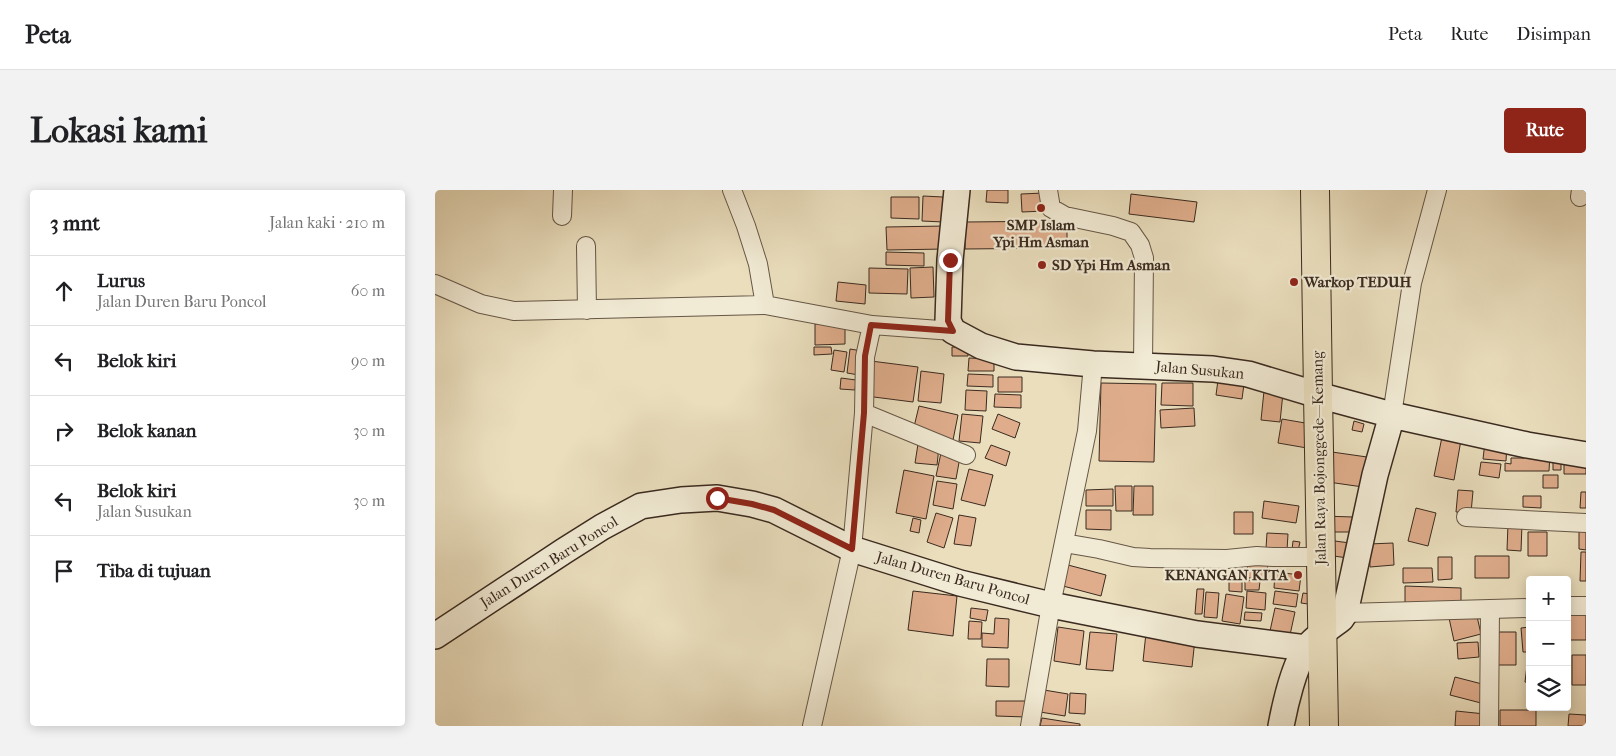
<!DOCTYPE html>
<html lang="id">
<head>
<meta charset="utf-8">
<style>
	:root { --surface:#fff; --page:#f2f2f2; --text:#202124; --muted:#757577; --line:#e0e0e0; --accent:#8f2418 }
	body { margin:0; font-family:"IM FELL French Canon",serif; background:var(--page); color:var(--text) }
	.controls { position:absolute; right:15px; bottom:15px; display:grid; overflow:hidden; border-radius:5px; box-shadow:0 2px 12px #0003 }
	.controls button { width:45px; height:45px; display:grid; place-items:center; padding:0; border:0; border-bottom:1px solid var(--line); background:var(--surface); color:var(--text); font:25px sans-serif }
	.stop { position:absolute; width:15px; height:15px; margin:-11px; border:4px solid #8f2418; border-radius:50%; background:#fff }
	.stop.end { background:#8f2418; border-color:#fff; box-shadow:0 1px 5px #0008 }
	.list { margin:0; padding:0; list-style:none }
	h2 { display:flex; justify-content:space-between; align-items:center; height:65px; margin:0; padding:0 20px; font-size:21px }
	h2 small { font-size:16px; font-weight:400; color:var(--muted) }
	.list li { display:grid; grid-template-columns:32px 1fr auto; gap:15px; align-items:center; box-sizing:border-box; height:70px; padding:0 20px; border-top:1px solid var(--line) }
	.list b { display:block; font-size:19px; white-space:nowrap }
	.list p { margin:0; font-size:16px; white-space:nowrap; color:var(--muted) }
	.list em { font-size:16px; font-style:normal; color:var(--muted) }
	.icon { flex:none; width:28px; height:28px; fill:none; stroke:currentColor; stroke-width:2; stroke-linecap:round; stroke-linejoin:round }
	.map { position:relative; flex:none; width:1151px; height:536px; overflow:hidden; border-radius:5px }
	header { display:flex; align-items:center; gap:30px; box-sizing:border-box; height:70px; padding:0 25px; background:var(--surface); border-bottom:1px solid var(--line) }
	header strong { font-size:24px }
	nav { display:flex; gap:28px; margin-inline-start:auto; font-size:18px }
	.intro { display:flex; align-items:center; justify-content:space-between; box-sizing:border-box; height:120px; padding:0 30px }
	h1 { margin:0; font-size:35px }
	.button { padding:12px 22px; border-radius:5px; background:var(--accent); color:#fff; font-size:18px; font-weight:700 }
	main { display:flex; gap:30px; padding:0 30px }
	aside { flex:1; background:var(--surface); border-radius:5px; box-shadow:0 2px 12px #0003 }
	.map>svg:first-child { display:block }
	.building { fill:#dfad8c; stroke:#3a2a1f }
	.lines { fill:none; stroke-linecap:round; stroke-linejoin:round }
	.street-casing { stroke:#665746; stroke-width:20 }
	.secondary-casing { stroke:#3a2a1f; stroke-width:28 }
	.highway-casing { stroke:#3a2a1f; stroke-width:30 }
	.street { stroke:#f1ead4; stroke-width:18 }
	.secondary { stroke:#f1ead4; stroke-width:25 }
	.highway { stroke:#eadebd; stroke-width:28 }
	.route { stroke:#8f2418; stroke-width:6 }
	.poi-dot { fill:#8f2418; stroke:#f1ead4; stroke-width:2 }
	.labels { text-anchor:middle; stroke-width:4.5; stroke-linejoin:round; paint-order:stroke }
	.poi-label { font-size:15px; font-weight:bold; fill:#3a2a1f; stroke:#f1ead4; text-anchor:start }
	.street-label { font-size:15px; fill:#3a2a1f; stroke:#f1ead4 }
</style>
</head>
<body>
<header>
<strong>Peta</strong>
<nav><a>Peta</a><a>Rute</a><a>Disimpan</a></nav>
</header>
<div class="intro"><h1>Lokasi kami</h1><a class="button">Rute</a></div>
<main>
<aside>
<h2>3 mnt<small>Jalan kaki · 210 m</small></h2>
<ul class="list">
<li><svg class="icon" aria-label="ahead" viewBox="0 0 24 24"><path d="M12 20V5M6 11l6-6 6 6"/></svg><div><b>Lurus</b><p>Jalan Duren Baru Poncol</p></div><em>60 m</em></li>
<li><svg class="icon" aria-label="left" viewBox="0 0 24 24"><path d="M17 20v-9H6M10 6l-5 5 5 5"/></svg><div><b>Belok kiri</b></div><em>90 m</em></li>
<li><svg class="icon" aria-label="right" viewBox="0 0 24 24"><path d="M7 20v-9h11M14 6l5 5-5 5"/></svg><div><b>Belok kanan</b></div><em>30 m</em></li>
<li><svg class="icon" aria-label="left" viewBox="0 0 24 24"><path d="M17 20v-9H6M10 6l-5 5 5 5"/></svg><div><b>Belok kiri</b><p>Jalan Susukan</p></div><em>30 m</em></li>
<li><svg class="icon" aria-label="arrive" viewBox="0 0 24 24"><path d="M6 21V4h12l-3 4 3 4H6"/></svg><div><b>Tiba di tujuan</b></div></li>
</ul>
</aside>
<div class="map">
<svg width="1151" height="536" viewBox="0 0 1151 536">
	<rect width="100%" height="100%" fill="#eadebd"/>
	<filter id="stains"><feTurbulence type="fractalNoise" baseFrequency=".004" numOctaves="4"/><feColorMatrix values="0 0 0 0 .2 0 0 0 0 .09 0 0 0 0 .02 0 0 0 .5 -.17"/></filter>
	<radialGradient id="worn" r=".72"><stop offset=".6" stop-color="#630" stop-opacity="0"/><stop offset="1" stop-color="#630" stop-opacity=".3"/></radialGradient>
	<!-- building -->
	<path class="building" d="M 552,0 L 573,0 L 573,13 L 551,12 Z
		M 609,3 L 610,21 L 587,22 L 586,4 Z
		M 696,4 L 762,12 L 759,32 L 694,24 Z
		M 488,6 L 508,7 L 508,32 L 487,31 Z
		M 456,7 L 484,7 L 484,29 L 456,28 Z
		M 632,31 L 632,58 L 530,59 L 530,32 Z
		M 510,36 L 510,59 L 452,60 L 451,37 Z
		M 451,62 L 489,63 L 489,76 L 451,75 Z
		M 498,77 L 499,107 L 476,108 L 475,78 Z
		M 434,78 L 473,79 L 472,104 L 434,103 Z
		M 403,92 L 431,95 L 430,114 L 401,111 Z
		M 410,133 L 410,154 L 380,155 L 380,134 Z
		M 379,157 L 396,157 L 397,164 L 379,165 Z
		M 517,157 L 533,157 L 533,166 L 517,166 Z
		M 415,159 L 427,161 L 424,185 L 412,183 Z
		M 399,160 L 412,162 L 409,182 L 396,180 Z
		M 534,168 L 559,169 L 559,181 L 533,181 Z
		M 436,171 L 483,177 L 478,212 L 431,206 Z
		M 486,181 L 509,184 L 506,213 L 483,211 Z
		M 533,184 L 558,185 L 558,197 L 532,196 Z
		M 563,187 L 587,187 L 587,202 L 563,202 Z
		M 406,188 L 421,190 L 420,200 L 405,199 Z
		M 783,190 L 809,194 L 807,209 L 781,205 Z
		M 666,193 L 721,194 L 719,272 L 664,271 Z
		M 727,193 L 758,193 L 758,216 L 726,215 Z
		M 531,200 L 552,201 L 551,221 L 530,220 Z
		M 829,201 L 848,203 L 845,232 L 826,230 Z
		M 560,204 L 586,205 L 586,218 L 559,217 Z
		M 484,216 L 523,225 L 518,250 L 478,241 Z
		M 759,218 L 760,236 L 726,238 L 725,220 Z
		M 527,224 L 548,226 L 545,253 L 524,251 Z
		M 563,224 L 585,233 L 580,248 L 557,239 Z
		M 847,229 L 876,234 L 872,258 L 843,253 Z
		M 919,231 L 929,234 L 927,242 L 917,240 Z
		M 1007,247 L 1026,250 L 1019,290 L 999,286 Z
		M 1050,252 L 1072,254 L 1071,271 L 1048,269 Z
		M 483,254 L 504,257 L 502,275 L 480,273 Z
		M 556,255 L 575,262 L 571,276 L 550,268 Z
		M 890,261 L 939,268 L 935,298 L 886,291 Z
		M 1089,261 L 1115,263 L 1114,281 L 1070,281 L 1070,273 L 1076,274 L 1076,268 L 1089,268 Z
		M 506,263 L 525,267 L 521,289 L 501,286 Z
		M 1118,265 L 1126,265 L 1126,280 L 1118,280 Z
		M 1129,270 L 1151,270 L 1151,284 L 1129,284 Z
		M 1046,272 L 1066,274 L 1064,288 L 1044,285 Z
		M 534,279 L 558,285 L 550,316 L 526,310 Z
		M 469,280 L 499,286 L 491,329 L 461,323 Z
		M 1108,285 L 1123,285 L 1123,298 L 1108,298 Z
		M 502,291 L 522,294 L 518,319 L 498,315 Z
		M 680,296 L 697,296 L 697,321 L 681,321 Z
		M 699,296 L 718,296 L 718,325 L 698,325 Z
		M 678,299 L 678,316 L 651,316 L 651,300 Z
		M 1023,300 L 1038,301 L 1036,323 L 1021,322 Z
		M 1146,302 L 1151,302 L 1151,318 L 1145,318 Z
		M 1088,306 L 1106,306 L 1106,318 L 1088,317 Z
		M 829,311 L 864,316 L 861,333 L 827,328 Z
		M 981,318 L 1001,323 L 993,356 L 973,351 Z
		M 651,320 L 676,320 L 676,340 L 651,339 Z
		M 799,322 L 818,322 L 818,344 L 799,344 Z
		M 501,323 L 518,328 L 509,358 L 492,352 Z
		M 524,325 L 541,328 L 536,356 L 519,354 Z
		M 888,326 L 918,327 L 917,342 L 888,342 Z
		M 478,328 L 486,330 L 484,343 L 475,341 Z
		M 1073,334 L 1087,334 L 1086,361 L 1072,360 Z
		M 1144,336 L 1151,336 L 1151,360 L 1144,359 Z
		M 1093,342 L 1112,342 L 1112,366 L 1093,366 Z
		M 832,343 L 853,344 L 852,360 L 831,358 Z
		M 892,350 L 915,353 L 913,368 L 891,365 Z
		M 858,351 L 865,352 L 863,361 L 857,360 Z
		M 958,353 L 959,375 L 935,377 L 934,354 Z
		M 1146,362 L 1151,362 L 1151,391 L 1145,391 Z
		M 1040,366 L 1074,366 L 1074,388 L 1040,388 Z
		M 1003,367 L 1017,367 L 1017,389 L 1003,390 Z
		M 813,368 L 833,368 L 832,388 L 812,388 Z
		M 633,375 L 671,385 L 666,406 L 628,396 Z
		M 968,378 L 997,378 L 998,392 L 968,393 Z
		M 840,382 L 866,385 L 864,401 L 839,398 Z
		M 794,390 L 807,390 L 807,402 L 794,401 Z
		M 810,390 L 825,391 L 824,400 L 810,400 Z
		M 970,396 L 1026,398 L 1026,415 L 970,414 Z
		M 762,399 L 769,399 L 767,424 L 760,424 Z
		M 478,401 L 522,406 L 518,446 L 473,440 Z
		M 812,401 L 831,403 L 830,420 L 811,418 Z
		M 840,401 L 863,404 L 861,417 L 838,414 Z
		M 771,402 L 784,403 L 782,428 L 769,427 Z
		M 868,403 L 875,404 L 873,414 L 866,413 Z
		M 791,404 L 809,407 L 805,434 L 787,431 Z
		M 536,418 L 553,420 L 551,431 L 535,428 Z
		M 840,418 L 860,422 L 855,445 L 835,441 Z
		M 810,422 L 827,423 L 826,431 L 809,430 Z
		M 1041,422 L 1046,444 L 1019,451 L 1014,428 Z
		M 1135,425 L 1151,425 L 1151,450 L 1135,450 Z
		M 560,428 L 574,429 L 573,458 L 547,457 L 547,443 L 559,444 Z
		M 534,431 L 547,432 L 546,449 L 533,449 Z
		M 623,437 L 649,441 L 645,475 L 619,471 Z
		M 1095,437 L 1095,462 L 1088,462 L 1086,438 Z
		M 655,442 L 682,444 L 678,481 L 651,479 Z
		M 1060,442 L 1081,442 L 1081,475 L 1060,475 Z
		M 711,443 L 760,449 L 757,477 L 708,471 Z
		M 1043,452 L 1044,467 L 1023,469 L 1022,453 Z
		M 1137,465 L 1151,465 L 1151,495 L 1137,495 Z
		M 1093,467 L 1095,467 L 1095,493 L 1090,492 Z
		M 552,469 L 574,469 L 574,497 L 551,496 Z
		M 1132,469 L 1134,469 L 1135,495 L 1132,495 Z
		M 1020,487 L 1051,495 L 1046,513 L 1015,505 Z
		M 609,500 L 633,504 L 630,526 L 605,522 Z
		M 635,503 L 651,504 L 650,524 L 634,523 Z
		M 561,511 L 591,511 L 591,527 L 561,526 Z
		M 1065,520 L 1101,520 L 1101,536 L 1065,536 Z
		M 1021,521 L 1050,524 L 1049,536 L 1020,536 Z
		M 1134,524 L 1151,525 L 1151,536 L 1133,536 Z
		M 607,528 L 645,534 L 645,536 L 605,536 Z"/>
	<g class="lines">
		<!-- street casing -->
		<g class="street-casing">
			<path id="street" d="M 297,0 L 311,36 L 323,74 L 330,115
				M 613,0 L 616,18 L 630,26 L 678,36 L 696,42 L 705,55 L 709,68 L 708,175
				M 1145,7 L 1146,0
				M 127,26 L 128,0
				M 151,56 L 152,120
				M 0,94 L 46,114 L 79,121 L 330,115 L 437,135 L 518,141
				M 429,223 L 531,265
				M 957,225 L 977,93 L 1002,0
				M 1031,327 L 1151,333
				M 629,353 L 664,359 L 698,367 L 715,368 L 792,369 L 822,366 L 838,367 L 886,367
				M 1132,416 L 1151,416
				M 910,423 L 1095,418
				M 377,536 L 417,359 L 429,223 L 430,167 L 437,135
				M 595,536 L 616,415 L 652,241 L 658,174
				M 1054,536 L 1055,419"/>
		</g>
		<!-- secondary casing -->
		<g class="secondary-casing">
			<path id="secondary" d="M 522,0 L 515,70 L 513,131 L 518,141 L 546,156 L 581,167 L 658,174 L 778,179 L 813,184 L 883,205 L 957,225 L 1092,255 L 1151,265
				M 0,446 L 129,361 L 167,337 L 206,316 L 246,310 L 282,308 L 317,314 L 339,320 L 417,359 L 525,393 L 616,415 L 762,444 L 871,458
				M 846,536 C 850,515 859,476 871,459 C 876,450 897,436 906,429 L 910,423 L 940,285 L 957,225"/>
		</g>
		<!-- highway casing -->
		<g class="highway-casing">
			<path id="highway" d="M 880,0 L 883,205 L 889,536"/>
		</g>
		<!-- street -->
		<use href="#street" class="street"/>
		<!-- secondary -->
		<use href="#secondary" class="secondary"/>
		<!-- highway -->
		<use href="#highway" class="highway"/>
	</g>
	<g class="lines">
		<!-- route -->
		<path class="route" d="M 282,308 L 317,314 L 339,320 L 417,359 L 429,223 L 430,166 L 436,135 L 518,141 L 513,131 L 515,70"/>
	</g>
	<!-- markers -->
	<g class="poi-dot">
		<circle cx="606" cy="18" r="5"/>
		<circle cx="607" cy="75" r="5"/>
		<circle cx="859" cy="92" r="5"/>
		<circle cx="863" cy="385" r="5"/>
	</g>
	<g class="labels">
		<!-- poi labels -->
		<g class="poi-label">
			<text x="606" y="40" text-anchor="middle">SMP Islam<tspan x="606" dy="17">Ypi Hm Asman</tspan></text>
			<text x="617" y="80">SD Ypi Hm Asman</text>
			<text x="869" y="97">Warkop TEDUH</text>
			<text x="853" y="390" text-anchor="end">KENANGAN KITA</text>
		</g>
		<!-- street labels -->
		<g class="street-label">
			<text transform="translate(765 180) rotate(5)" y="5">Jalan Susukan</text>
			<text transform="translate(884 268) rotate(-91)" y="5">Jalan Raya Bojonggede—Kemang</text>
			<text transform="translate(114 372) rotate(-32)" y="5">Jalan Duren Baru Poncol</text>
			<text transform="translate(518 388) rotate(16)" y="5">Jalan Duren Baru Poncol</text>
		</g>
	</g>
	<rect width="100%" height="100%" filter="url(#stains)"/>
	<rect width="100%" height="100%" fill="url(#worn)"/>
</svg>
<div class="controls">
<button>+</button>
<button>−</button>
<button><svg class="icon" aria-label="layers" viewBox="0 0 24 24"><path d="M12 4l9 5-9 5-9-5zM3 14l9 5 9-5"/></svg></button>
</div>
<div class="stop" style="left:282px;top:308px"></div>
<div class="stop end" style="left:515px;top:70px"></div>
</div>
</main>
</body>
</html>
